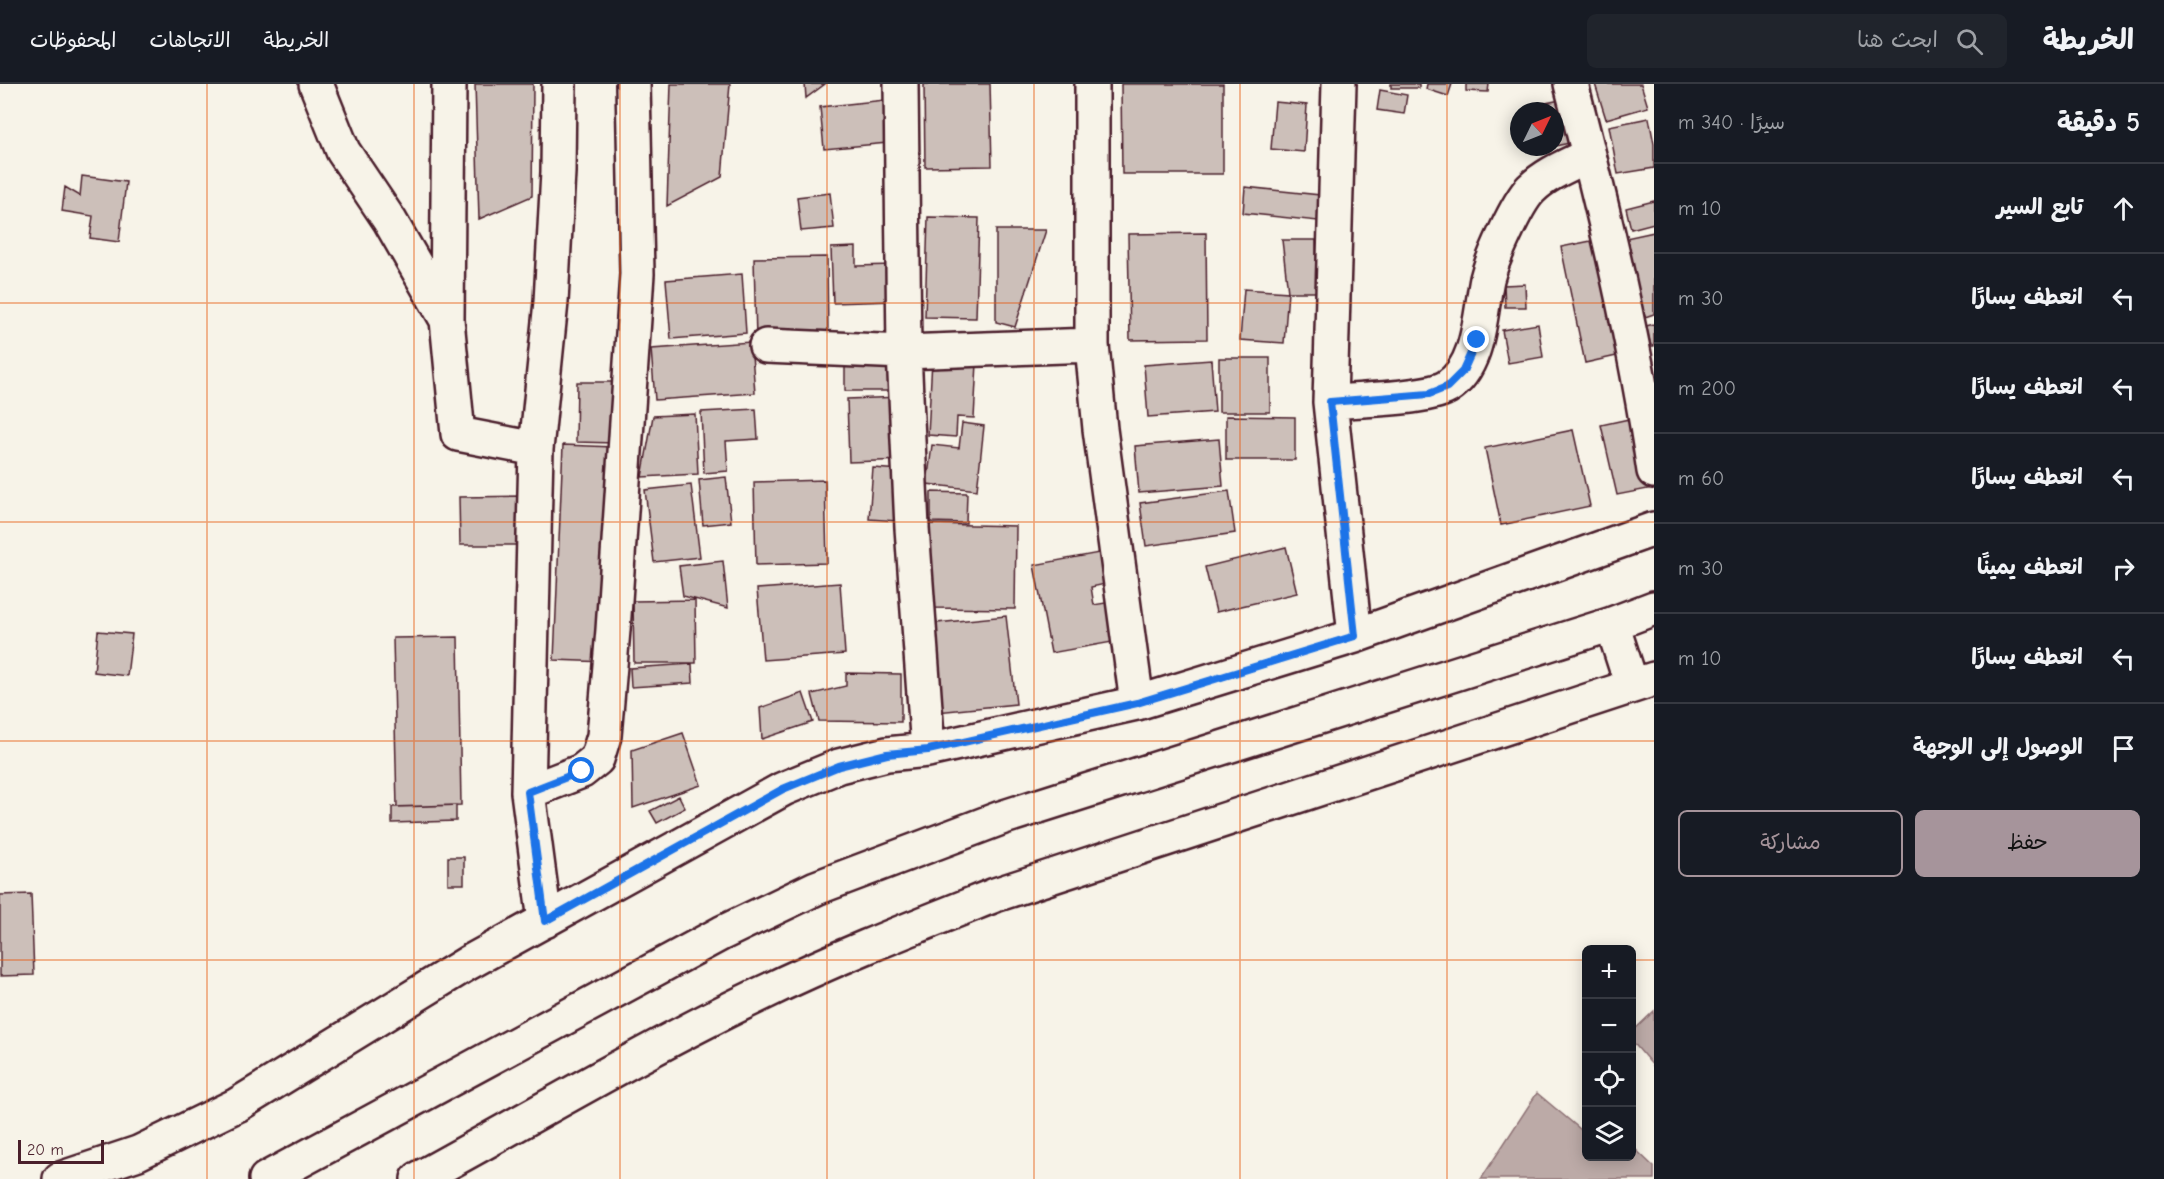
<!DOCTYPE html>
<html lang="ar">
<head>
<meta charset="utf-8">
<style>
	:root { --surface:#171b24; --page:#20242c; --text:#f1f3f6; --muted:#9ea1a6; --line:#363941; --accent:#a6949b }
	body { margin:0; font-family:"Comic Neue","Playpen Sans Arabic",sans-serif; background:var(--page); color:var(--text); direction:rtl }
	.controls { position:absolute; right:18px; bottom:18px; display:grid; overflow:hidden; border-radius:9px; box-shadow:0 3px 15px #0003 }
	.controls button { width:54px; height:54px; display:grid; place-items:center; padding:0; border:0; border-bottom:2px solid var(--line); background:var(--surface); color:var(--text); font:30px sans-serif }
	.compass { position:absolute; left:1510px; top:18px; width:54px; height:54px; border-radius:50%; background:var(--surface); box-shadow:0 3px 15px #0003; rotate:47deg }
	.scale { position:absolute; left:18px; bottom:15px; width:86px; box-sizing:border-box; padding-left:6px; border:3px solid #4a1f2b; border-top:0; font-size:16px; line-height:21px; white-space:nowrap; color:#4a1f2b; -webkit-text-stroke:4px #f7f3e8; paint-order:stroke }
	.stop { position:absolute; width:18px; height:18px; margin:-14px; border:4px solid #1a73e8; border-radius:50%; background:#fff }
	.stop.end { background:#1a73e8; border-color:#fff; box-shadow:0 2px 6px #0008 }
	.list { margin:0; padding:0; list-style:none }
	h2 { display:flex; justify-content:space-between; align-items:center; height:78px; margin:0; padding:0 24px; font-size:26px }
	h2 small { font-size:20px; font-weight:400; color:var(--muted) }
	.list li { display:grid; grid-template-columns:39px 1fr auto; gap:18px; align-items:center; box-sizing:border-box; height:90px; padding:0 24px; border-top:2px solid var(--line) }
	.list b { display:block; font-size:22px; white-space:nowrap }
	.list em { font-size:20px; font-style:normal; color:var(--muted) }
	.actions { display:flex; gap:12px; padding:18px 24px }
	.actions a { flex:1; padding:14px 0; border:2px solid var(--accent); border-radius:9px; text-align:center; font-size:21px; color:var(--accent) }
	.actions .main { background:var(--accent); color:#111 }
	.icon { flex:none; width:33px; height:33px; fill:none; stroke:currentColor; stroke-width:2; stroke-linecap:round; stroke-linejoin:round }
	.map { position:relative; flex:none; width:1654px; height:1095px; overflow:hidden; direction:ltr }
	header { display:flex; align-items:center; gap:36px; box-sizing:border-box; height:84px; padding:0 30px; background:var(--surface); border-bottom:2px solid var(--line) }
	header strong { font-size:28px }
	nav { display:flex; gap:33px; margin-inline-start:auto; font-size:21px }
	.search { width:420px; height:54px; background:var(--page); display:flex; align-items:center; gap:15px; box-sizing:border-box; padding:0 21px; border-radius:9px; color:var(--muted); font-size:22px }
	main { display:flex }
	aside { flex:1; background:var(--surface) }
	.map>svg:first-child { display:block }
	.water { fill:#bcaaa7; stroke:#8e7275; stroke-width:1.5 }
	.building { fill:#ccbfb9; stroke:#4a1f2b; stroke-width:1.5 }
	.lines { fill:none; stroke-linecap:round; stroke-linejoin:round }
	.minor-casing { stroke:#4a1f2b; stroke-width:38 }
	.major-casing { stroke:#4a1f2b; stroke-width:38 }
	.minor { stroke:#f7f3e8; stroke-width:33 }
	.major { stroke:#f7f3e8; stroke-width:33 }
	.route { stroke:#1a73e8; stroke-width:8 }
	.grid { fill:none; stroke:#e8590c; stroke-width:1.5; stroke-opacity:0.55 }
</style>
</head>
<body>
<header>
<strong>الخريطة</strong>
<div class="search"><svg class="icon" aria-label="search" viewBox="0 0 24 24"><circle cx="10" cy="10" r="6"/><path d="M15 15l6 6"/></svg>ابحث هنا</div>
<nav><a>الخريطة</a><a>الاتجاهات</a><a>المحفوظات</a></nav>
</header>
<main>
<aside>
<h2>5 دقيقة<small>سيرًا · 340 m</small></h2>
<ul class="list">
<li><svg class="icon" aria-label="ahead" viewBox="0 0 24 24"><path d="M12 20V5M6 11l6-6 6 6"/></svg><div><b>تابع السير</b></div><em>10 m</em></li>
<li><svg class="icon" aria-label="left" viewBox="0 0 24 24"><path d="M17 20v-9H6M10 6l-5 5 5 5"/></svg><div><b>انعطف يسارًا</b></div><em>30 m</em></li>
<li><svg class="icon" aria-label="left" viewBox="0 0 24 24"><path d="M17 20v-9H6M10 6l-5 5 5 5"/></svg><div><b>انعطف يسارًا</b></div><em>200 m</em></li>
<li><svg class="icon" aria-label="left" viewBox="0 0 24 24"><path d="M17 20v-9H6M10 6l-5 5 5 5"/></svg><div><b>انعطف يسارًا</b></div><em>60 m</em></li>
<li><svg class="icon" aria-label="right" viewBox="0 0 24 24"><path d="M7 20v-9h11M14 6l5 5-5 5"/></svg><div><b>انعطف يمينًا</b></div><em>30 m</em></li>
<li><svg class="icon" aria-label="left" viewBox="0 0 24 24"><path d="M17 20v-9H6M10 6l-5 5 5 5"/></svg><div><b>انعطف يسارًا</b></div><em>10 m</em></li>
<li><svg class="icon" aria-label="arrive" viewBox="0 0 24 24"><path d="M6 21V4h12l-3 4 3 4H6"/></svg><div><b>الوصول إلى الوجهة</b></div></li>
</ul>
<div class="actions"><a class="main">حفظ</a><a>مشاركة</a></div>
</aside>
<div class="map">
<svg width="1654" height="1095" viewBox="0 0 1654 1095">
	<rect width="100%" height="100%" fill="#f7f3e8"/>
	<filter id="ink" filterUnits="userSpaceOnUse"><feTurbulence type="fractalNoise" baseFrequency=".0167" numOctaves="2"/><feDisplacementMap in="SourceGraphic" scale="12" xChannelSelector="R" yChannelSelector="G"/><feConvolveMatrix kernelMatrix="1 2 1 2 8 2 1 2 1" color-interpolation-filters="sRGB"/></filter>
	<g filter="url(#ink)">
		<!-- water -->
		<path class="water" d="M 1654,927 L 1654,983 L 1632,957 L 1632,948 Z
			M 1537,1009 L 1586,1050 L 1586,1072 L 1632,1072 L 1632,1062 L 1654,1083 L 1654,1095 L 1481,1095 Z"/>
		<!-- building -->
		<path class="building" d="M 475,0 L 533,0 L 532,112 L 479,135 Z
			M 671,0 L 730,0 L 722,93 L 667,122 Z
			M 805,0 L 825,0 L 806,14 Z
			M 924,0 L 990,0 L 992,82 L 925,83 Z
			M 1121,0 L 1223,0 L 1223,90 L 1122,90 Z
			M 1391,0 L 1419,0 L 1419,4 L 1391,4 Z
			M 1427,0 L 1452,0 L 1448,12 L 1426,5 Z
			M 1466,0 L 1489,0 L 1488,8 L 1466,7 Z
			M 1595,0 L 1641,0 L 1648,23 L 1606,35 Z
			M 1380,6 L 1407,11 L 1404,30 L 1377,26 Z
			M 1571,14 L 1579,57 L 1555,62 L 1555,27 L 1536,27 L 1535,21 Z
			M 894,15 L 898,58 L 824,65 L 820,23 Z
			M 1275,18 L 1307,21 L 1304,68 L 1271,65 Z
			M 1649,34 L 1654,60 L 1654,84 L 1618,90 L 1609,42 Z
			M 82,92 L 126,98 L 119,158 L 90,154 L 93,132 L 62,127 L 65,103 L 80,112 Z
			M 1245,103 L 1320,111 L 1318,137 L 1243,129 Z
			M 830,109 L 834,144 L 801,147 L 797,113 Z
			M 1654,117 L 1654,139 L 1631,145 L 1626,124 Z
			M 928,133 L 979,134 L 976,234 L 925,233 Z
			M 996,146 L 1046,146 L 1015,243 L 996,238 Z
			M 1654,148 L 1654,230 L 1645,233 L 1626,154 Z
			M 1206,149 L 1207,255 L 1130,256 L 1128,150 Z
			M 1606,154 L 1630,269 L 1585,279 L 1561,163 Z
			M 1282,156 L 1316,156 L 1317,208 L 1288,208 Z
			M 856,163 L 856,182 L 892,181 L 894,217 L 833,219 L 831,164 Z
			M 827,173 L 828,254 L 756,255 L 754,174 Z
			M 742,190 L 746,249 L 671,255 L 666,196 Z
			M 1525,200 L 1526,223 L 1505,223 L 1504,201 Z
			M 1244,205 L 1288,208 L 1284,259 L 1240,256 Z
			M 1538,240 L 1543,273 L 1508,279 L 1502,246 Z
			M 1654,240 L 1654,262 L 1651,262 L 1646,242 Z
			M 751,258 L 755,309 L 655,316 L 651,265 Z
			M 845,271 L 899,271 L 899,307 L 845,307 Z
			M 1219,274 L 1270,274 L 1270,328 L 1219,328 Z
			M 932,276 L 977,279 L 974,334 L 957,333 L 956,353 L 928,351 Z
			M 1211,276 L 1215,328 L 1148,333 L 1144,281 Z
			M 577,298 L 615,298 L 615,359 L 576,358 Z
			M 902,313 L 905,376 L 849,378 L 847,315 Z
			M 756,325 L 758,355 L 726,357 L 728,387 L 704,389 L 701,328 Z
			M 695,330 L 698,390 L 642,393 L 653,332 Z
			M 1226,332 L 1295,333 L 1295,376 L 1226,376 Z
			M 1638,333 L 1653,404 L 1617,411 L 1601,341 Z
			M 962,339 L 984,342 L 977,406 L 927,400 L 932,361 L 959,364 Z
			M 1573,346 L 1590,422 L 1501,441 L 1485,364 Z
			M 1219,355 L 1223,402 L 1139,409 L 1135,362 Z
			M 563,361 L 614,363 L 606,578 L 554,576 Z
			M 873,384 L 900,386 L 897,437 L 869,435 Z
			M 726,393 L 731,438 L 703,441 L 699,396 Z
			M 825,396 L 827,479 L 756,481 L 754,398 Z
			M 691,401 L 700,473 L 654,478 L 645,406 Z
			M 1229,407 L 1235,449 L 1146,462 L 1140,419 Z
			M 931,408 L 967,409 L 966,439 L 931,438 Z
			M 526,412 L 527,461 L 460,461 L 459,413 Z
			M 930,440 L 1016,442 L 1015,525 L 929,524 Z
			M 1286,463 L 1297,509 L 1216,528 L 1205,483 Z
			M 1104,468 L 1110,499 L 1091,503 L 1094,521 L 1111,518 L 1118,557 L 1051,569 L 1034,481 Z
			M 723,477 L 728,524 L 683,512 L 679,482 Z
			M 840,499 L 845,570 L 763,576 L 757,505 Z
			M 695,516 L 696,579 L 634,579 L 633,517 Z
			M 1006,532 L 1016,620 L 937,628 L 927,540 Z
			M 98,547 L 132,550 L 127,592 L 94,588 Z
			M 458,553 L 461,721 L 397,723 L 393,554 Z
			M 692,580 L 693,599 L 631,603 L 630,584 Z
			M 846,589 L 901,590 L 901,638 L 819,637 L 812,610 L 846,602 Z
			M 803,609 L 813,638 L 762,655 L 760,624 Z
			M 683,649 L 701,701 L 633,724 L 632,666 Z
			M 679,712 L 685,724 L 657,739 L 650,727 Z
			M 456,721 L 456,737 L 392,739 L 392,723 Z
			M 448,773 L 464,773 L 464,800 L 448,800 Z
			M 31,810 L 34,891 L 0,892 L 0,811 Z"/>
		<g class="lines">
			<!-- minor casing -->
			<g class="minor-casing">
				<path id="minor" d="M 316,0 L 343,67 L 390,137 L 447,236 L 458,350 L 536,365 L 528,708 L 545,837
					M 901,0 L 904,268 L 912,444 L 928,666
					M 1092,0 L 1092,261 L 1100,345 L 1137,619
					M 1339,0 L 1330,318 L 1355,552
					M 1571,0 C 1604,128 1635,256 1654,387
					M 447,235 L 449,0
					M 766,262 L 904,268 L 1092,261
					M 1330,318 C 1357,316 1426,315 1447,303 C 1480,282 1480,229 1487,195 C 1492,175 1517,119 1531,105 C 1547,89 1569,81 1589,71
					M 536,365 L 551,218 L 558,88 L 559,0
					M 528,708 L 582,687 L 597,675 L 604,652 L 613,546 L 637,190 L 633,0
					M 60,1095 L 138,1069 L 237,1021 L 468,879 L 783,705 L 839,682 L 887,670 L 928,666 L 1137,619 L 1355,552 L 1654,445"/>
			</g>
			<!-- major casing -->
			<g class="major-casing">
				<path id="major" d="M 1612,540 L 1632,602
					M 266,1095 L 722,849 L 816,804 L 1001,734 L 1612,540 L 1654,524
					M 418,1095 C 532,1033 644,966 761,910 C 837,873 917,842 995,811 L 1654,595"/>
			</g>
			<!-- minor -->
			<use href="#minor" class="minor"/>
			<!-- major -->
			<use href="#major" class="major"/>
		</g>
	</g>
	<g class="lines" filter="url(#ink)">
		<!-- route -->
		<path class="route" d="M 582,687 L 528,708 L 545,837 L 783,705 L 839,682 L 887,670 L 928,666 L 1137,619 L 1355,552 L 1330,318 L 1429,310 L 1447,303 L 1463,287 L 1477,256"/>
	</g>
	<!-- grid -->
	<path class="grid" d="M 207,0 L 207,1095M 414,0 L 414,1095M 620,0 L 620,1095M 827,0 L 827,1095M 1034,0 L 1034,1095M 1240,0 L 1240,1095M 1447,0 L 1447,1095M 0,219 L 1654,219M 0,438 L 1654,438M 0,657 L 1654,657M 0,876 L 1586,876M 1632,876 L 1654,876"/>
</svg>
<div class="controls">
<button>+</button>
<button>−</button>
<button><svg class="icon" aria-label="locate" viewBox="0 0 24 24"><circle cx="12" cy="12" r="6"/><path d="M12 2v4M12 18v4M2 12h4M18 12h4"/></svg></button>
<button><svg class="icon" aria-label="layers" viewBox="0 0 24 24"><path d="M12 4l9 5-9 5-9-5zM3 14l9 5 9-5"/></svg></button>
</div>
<svg class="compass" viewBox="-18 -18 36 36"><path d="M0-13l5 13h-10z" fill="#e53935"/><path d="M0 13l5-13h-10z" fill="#9ea1a6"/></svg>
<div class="scale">20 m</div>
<div class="stop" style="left:582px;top:687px"></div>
<div class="stop end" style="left:1477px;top:256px"></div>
</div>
</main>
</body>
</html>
